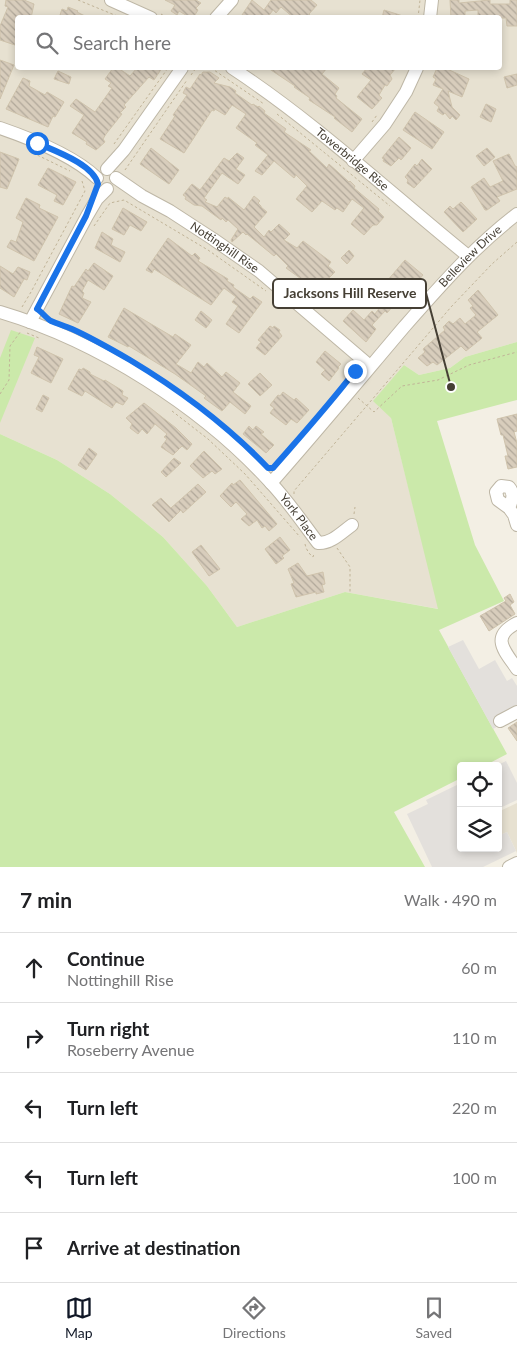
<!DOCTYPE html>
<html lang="en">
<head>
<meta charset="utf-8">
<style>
	:root { --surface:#fff; --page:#f6f6f6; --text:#202124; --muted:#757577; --line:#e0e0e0; --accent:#111827 }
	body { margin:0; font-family:Lato,sans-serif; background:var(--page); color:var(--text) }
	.controls { position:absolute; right:15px; bottom:15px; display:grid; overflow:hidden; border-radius:5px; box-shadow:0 2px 8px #0003 }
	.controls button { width:45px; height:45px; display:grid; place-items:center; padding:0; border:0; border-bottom:1px solid var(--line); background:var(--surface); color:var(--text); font:25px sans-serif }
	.stop { position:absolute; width:15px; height:15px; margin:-11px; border:4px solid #1a73e8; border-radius:50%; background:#fff }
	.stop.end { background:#1a73e8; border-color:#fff; box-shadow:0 1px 5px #0008 }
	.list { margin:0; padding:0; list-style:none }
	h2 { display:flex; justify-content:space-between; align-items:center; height:65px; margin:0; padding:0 20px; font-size:21px }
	h2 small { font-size:16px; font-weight:400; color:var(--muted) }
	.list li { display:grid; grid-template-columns:32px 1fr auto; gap:15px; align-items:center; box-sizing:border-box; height:70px; padding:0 20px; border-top:1px solid var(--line) }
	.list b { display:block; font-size:19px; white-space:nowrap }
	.list p { margin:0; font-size:16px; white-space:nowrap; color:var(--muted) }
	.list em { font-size:16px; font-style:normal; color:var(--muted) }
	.icon { flex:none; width:28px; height:28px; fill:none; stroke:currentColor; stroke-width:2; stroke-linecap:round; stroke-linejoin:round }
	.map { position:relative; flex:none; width:517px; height:867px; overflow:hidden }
	.search { position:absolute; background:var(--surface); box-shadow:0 2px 8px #0003; left:15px; right:15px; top:15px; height:55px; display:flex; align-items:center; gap:12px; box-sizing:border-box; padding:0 18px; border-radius:5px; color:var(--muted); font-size:19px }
	.sheet { height:415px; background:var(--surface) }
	nav { display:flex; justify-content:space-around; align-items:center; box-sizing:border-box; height:70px; border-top:1px solid var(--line); background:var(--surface); font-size:14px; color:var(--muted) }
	nav a { display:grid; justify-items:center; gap:2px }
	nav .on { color:var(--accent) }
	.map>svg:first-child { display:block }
	.residential { fill:#e7e1d1; fill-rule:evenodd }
	.green { fill:#cbe9aa }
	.parking { fill:#e3e0dc }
	.building { fill:url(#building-back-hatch); stroke:#cfc3ac }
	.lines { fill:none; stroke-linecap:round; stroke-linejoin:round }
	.minor-casing { stroke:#beb7a6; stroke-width:14 }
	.path { stroke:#c0b397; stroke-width:1; stroke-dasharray:2.5 2.5; stroke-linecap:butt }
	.minor { stroke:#fff; stroke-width:12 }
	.route { stroke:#1a73e8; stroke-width:6 }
	.labels { text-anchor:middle; stroke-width:4.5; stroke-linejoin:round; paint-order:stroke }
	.street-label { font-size:12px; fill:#453f34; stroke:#fff }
	.leader { fill:none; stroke:#453f34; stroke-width:2 }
	.callout-dot { fill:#453f34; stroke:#fff; stroke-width:2 }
	.callout { fill:#fff; stroke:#453f34; stroke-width:2 }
	.callout-label { font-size:14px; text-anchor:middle; font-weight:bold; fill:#453f34 }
</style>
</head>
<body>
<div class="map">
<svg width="517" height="867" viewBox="0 0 517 867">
	<defs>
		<pattern id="building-back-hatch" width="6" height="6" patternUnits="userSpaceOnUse" patternTransform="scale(1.25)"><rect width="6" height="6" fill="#d8cdbc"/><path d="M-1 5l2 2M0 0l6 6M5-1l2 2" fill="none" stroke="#b1a89a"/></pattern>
	</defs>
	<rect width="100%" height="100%" fill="#f3efe4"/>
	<!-- residential -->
	<path class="residential" d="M 0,0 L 517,0 L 517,342 L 465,357 L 450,368 L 419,375 L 404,365 L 391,418 L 439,609 L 345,592 L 237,627 L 207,586 L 163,537 L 110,494 L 57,460 L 0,434 ZM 18,18 L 500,18 L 500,68 L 18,68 Z
		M 517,803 L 517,853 L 507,832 L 498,836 L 498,812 Z"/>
	<!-- green -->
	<path class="green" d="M 11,330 L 35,338 L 0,423 L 0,358 Z
		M 517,342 L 517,400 L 437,421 L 475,545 L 504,601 L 439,630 L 507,754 L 484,766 L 461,766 L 461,778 L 394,812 L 425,867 L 0,867 L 0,434 L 57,460 L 110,494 L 163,537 L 207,586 L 237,627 L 345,592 L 438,609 L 391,418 L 373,401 L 404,365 L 419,375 L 450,368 L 465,357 Z"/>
	<!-- parking -->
	<path class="parking" d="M 463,640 L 479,669 L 495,660 L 507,681 L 512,678 L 517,686 L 517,716 L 493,729 L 448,647 Z
		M 506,761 L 517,783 L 517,800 L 498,809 L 498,766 L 496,766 Z
		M 461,783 L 461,848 L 498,848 L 498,836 L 507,832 L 516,851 L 483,867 L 432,867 L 407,814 L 428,804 L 426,800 Z"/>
	<!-- building -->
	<path class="building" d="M 6,0 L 24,0 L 34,4 L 31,18 L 18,18 L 18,46 L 0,40 L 0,26 L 8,7 L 5,6 Z
		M 165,0 L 196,0 L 201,3 L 196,8 L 198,10 L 193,18 L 191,18 L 179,11 L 177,15 L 171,11 L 175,5 Z
		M 252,0 L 264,10 L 271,0 L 311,0 L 317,5 L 309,14 L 312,18 L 294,18 L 281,7 L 276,13 L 273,10 L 267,18 L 240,18 Z
		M 450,0 L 459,0 L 459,3 L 490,0 L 490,4 L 510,4 L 510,0 L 517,0 L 517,26 L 507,26 L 506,18 L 478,18 L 478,10 L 465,11 L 465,18 L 451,18 Z
		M 68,7 L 78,11 L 77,12 L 89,18 L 59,18 L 62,9 L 67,11 Z
		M 384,10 L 403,16 L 402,18 L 382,18 Z
		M 0,60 L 14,65 L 0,99 Z
		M 113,68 L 118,68 L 130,76 L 137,68 L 162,68 L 154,80 L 149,77 L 124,105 L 126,107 L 120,113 L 122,114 L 106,134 L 103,139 L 105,142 L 96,150 L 86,144 L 87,142 L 72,133 L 84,115 L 70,106 L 76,99 L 95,112 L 112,88 L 108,86 L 111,83 L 105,79 Z
		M 268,68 L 327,68 L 322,74 L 339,88 L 335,94 L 337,96 L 336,98 L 362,119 L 352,132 L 334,118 L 335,117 L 309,100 L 310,98 L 294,87 L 295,86 Z
		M 367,68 L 396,68 L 390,75 L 392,79 L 387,86 L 385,85 L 379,95 L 382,98 L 372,109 L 357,97 L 371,80 L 362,74 Z
		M 437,68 L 445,68 L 469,79 L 462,97 L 448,91 L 452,107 L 460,115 L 456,120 L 452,116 L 450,119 L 445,113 L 443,115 L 437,111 L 439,107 L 434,103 L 443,89 L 433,85 L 436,79 L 433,77 Z
		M 58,71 L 71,77 L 69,84 L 54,79 Z
		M 203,72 L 210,72 L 219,78 L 214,83 L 230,87 L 236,91 L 235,93 L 252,105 L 253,104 L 258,107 L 259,106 L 265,111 L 264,113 L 286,129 L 284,132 L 311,150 L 309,151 L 327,168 L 329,164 L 349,182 L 350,181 L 355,186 L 354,188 L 379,209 L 378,211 L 384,217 L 377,225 L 373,225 L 364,235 L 351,224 L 364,208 L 352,199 L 343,212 L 337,208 L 335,210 L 322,201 L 312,212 L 296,199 L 307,186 L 296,175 L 294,178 L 274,161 L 262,175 L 255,171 L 268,155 L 255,145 L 257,143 L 236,128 L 246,114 L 232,105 L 225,115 L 215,109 L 214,111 L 212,110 L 184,153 L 160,139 L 175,116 L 173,115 L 187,95 L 183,93 L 186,87 L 190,89 L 200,74 L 201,75 Z
		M 517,74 L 517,85 L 507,88 L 504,77 Z
		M 23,78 L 30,81 L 29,86 L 45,95 L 47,92 L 64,102 L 55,117 L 53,116 L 48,127 L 6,109 Z
		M 486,104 L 496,109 L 491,122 L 480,117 Z
		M 415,112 L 444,132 L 432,149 L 403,130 Z
		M 399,137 L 411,148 L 401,160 L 399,158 L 391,166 L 383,161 L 384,159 L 382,158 Z
		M 151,148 L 179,170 L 169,184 L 140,164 Z
		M 487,148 L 495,157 L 484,166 L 476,156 Z
		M 0,152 L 19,159 L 7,189 L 0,187 Z
		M 237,153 L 244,158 L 236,169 L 245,175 L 238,184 L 222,173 L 204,198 L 207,200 L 205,202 L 217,207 L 225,197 L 228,199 L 228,197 L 244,210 L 254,196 L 260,201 L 258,203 L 261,206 L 261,207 L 267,212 L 254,227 L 264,237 L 269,230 L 271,232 L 279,224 L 290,234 L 284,240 L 297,248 L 303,241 L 331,262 L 328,266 L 335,272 L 324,283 L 326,286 L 320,293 L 303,283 L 304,281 L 286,268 L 288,266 L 276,254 L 274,256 L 247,234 L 246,235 L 243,232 L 232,242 L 231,240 L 238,229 L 228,220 L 226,222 L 222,218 L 221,220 L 202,206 L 194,205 L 185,199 L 186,197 L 183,195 L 192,184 L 200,190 L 224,158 L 229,161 Z
		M 509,154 L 515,166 L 517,167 L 517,189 L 497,197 L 500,201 L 487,210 L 485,210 L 471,187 L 484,178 L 490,187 L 503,181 L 493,161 Z
		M 422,159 L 432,169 L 414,188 L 407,183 L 408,180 L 405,177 L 415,164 L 417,166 Z
		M 48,168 L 76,182 L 63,205 L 54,201 L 57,195 L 38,185 Z
		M 26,198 L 40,205 L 39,208 L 58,217 L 34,261 L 7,247 L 11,240 L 16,242 L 23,222 L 16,218 Z
		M 461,202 L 477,219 L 463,232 L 444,212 L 450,206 L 453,209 Z
		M 123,208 L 147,222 L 141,231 L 130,225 L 124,235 L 112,229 Z
		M 102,232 L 113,239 L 111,245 L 125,252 L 120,262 L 95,248 Z
		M 168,238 L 192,256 L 195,253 L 200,258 L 198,261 L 228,279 L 227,281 L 234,285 L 233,287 L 250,299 L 253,296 L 262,302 L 239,333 L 226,324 L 238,306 L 232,302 L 236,297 L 224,288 L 211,305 L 154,269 L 152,273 L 146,270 Z
		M 349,250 L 354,256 L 347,264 L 341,258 Z
		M 405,260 L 423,275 L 412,288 L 408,285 L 397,297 L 399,299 L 387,313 L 385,311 L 372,325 L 376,329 L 366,342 L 343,321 L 353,310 L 364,320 L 372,311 L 375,314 L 383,303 L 372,295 L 372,292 L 384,278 L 387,281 Z
		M 94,263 L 113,276 L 104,290 L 88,280 L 82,291 L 84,293 L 82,298 L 91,302 L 78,323 L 59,314 L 72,286 L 74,287 L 86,269 L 88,271 Z
		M 0,266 L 13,274 L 18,267 L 30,272 L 27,280 L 24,279 L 14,297 L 0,288 Z
		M 478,290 L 498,315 L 477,332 L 482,338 L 466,351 L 461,346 L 437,365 L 433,362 L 427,366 L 418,358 L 425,352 L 423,349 L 445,330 L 443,327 L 449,321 L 453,324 L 460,318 L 465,324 L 476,315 L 470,308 L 473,306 L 468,300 Z
		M 124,308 L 173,337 L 175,334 L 191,345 L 176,364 L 191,373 L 198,362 L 204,367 L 207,363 L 222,377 L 226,372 L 240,383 L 233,392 L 251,406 L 245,414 L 230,402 L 222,411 L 204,398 L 206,396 L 175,374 L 129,346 L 128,347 L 108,337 Z
		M 201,311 L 212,320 L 206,328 L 195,320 Z
		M 270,326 L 273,328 L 274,326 L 280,330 L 279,332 L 282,336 L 265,355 L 256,348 L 261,342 L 258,340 Z
		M 37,347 L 63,359 L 51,383 L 31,373 L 39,357 L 34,355 Z
		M 325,351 L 341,364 L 338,367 L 339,368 L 329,381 L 321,374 L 325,370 L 316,362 Z
		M 83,368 L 90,372 L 90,374 L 104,381 L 105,380 L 123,391 L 122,395 L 128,398 L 123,405 L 116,402 L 112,408 L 85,391 L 82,396 L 68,389 L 79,369 L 82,370 Z
		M 260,373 L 272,385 L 260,396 L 248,384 Z
		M 283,392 L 294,400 L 296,398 L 309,410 L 297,423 L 291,419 L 286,425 L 270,413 L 274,408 L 270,405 L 278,395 L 280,396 Z
		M 43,395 L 49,398 L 42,412 L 36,409 Z
		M 144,403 L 176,428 L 192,444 L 187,450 L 182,446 L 173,455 L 161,447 L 167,439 L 164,437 L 167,434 L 155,424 L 147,434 L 142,429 L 138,434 L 130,428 L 132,424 L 126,418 Z
		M 517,414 L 517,431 L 514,432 L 517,443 L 517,467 L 508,469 L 505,456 L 508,456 L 503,435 L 501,435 L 497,419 Z
		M 249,426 L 253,430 L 256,426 L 264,432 L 261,434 L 274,445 L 266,453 L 243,434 Z
		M 89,448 L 97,454 L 86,470 L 78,465 Z
		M 204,451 L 222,469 L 215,474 L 212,471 L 203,478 L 190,466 Z
		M 174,458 L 181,463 L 166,477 L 161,472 Z
		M 240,480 L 277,524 L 269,531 L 265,526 L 262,528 L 257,520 L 249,526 L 241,519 L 247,514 L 236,502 L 231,507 L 220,496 L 232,483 L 233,485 Z
		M 198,484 L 206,492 L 183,513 L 181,510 L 169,522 L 152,505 L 161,498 L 171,508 Z
		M 280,537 L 290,550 L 282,556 L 284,558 L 276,564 L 265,549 Z
		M 201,545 L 220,569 L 209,576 L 192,552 Z
		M 298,563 L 307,576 L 323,572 L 325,584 L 322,585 L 324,592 L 316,594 L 316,592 L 296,597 L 291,584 L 294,583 L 288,569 Z
		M 510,594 L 514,602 L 510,605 L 515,614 L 489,631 L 480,616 L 506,601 L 504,598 Z
		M 517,722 L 517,741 L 508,728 Z"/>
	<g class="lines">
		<!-- minor casing -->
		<g class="minor-casing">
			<g id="minor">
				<path d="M 111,0 L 151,18"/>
				<path d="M 216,18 L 232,0"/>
				<path d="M 430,18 L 432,0"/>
				<path id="s1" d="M 232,68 C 316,123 390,193 468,256"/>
				<path d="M 0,128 C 32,139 73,155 97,178"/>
				<path d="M 353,161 L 385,124 L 406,92 L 417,68"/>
				<path d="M 107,169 L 124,150 L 182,68"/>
				<path id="s2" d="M 116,178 L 142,196 L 170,211 L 213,239 L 259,271 L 370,366"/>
				<path id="s3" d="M 0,312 C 98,341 202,407 271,483 C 288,501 303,523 318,543 C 331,544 342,532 352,525"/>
				<path d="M 30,322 L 87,216 L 97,199 L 107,189"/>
				<path id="s4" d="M 271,483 C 316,432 360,379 404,327 C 440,286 474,247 517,214"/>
				<path d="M 509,508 C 512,500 515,494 509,487 L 501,486 L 496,492 L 498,500 L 509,508 L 514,515 L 517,525"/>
				<path d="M 517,623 C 490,637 504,650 517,669"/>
				<path d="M 500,721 L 517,712"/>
				<path d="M 509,867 L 517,863"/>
			</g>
		</g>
		<!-- path -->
		<path class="path" d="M 78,0 L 122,18
			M 161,14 L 167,18
			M 418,18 L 420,0
			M 211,68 L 264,104
			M 191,75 L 196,68
			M 277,114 L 390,206
			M 372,122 L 377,115
			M 114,144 L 168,68
			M 33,153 L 70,171
			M 125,170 L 187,80
			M 94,226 L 110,203 L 124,200 L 208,250 L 266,291
			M 22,307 L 31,292 L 85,191 L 82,181
			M 27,333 L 39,338
			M 0,394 L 9,380 L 10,346 L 21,331
			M 358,398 L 374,412 L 402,386 L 438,380 L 469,365 L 517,352
			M 172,411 L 208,439 L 245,474 L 300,537
			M 294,494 L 294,491 L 451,307 L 492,264 L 517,242
			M 354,514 L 355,507
			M 305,544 C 306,549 309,554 313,557 L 314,554
			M 337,548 L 350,567 L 350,593"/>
		<!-- minor -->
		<use href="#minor" class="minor"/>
	</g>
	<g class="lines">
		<!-- route -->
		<path class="route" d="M 37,143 C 55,151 93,164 98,184 L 86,216 L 37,309 C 42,312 46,318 51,321 C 58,324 65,326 72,329 C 92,338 111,349 130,360 C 180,390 227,425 268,468 L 273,468 C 301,436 329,405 355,371"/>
	</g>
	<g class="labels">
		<!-- street labels -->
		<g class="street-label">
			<text dy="4" stroke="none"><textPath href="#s1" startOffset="151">Towerbridge Rise</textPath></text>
			<text dy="4" stroke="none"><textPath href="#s2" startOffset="129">Nottinghill Rise</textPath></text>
			<text dy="4" stroke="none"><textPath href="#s4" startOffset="302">Belleview Drive</textPath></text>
			<text dy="4" stroke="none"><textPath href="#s3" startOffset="368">York Place</textPath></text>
		</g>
	</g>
	<!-- callouts -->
	<path class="leader" d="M451 387L426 293"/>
	<circle class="callout-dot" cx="451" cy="387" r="5"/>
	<rect class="callout" x="273" y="279" width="153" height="29" rx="5"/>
	<g class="callout-label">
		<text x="350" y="298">Jacksons Hill Reserve</text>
	</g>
</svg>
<div class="controls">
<button><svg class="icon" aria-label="locate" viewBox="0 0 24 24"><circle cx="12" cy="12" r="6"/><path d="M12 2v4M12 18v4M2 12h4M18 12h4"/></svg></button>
<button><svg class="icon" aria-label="layers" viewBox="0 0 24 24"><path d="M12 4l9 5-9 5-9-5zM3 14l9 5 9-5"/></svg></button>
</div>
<div class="stop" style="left:37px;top:143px"></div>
<div class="stop end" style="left:355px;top:371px"></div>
<div class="search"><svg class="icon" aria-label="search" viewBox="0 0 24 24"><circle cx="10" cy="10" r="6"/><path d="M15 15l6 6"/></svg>Search here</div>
</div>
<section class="sheet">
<h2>7 min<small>Walk · 490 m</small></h2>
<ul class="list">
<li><svg class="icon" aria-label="ahead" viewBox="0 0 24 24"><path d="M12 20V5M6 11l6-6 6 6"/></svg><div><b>Continue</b><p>Nottinghill Rise</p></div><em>60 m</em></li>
<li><svg class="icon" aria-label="right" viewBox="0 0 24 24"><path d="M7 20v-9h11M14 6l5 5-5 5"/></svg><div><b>Turn right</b><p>Roseberry Avenue</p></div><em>110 m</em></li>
<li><svg class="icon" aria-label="left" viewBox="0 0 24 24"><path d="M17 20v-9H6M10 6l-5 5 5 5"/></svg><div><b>Turn left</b></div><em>220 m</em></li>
<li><svg class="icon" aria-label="left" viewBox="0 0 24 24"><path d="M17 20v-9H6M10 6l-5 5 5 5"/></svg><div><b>Turn left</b></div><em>100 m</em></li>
<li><svg class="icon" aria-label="arrive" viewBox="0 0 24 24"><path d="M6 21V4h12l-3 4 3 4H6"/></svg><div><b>Arrive at destination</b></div></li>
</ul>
</section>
<nav>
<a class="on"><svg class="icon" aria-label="map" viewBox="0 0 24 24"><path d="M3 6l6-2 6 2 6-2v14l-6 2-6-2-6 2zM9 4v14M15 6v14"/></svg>Map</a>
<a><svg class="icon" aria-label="directions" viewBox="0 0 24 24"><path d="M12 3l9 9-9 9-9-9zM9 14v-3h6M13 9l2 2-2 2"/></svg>Directions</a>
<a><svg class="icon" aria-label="saved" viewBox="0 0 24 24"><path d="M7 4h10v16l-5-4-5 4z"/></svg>Saved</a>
</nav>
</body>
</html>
